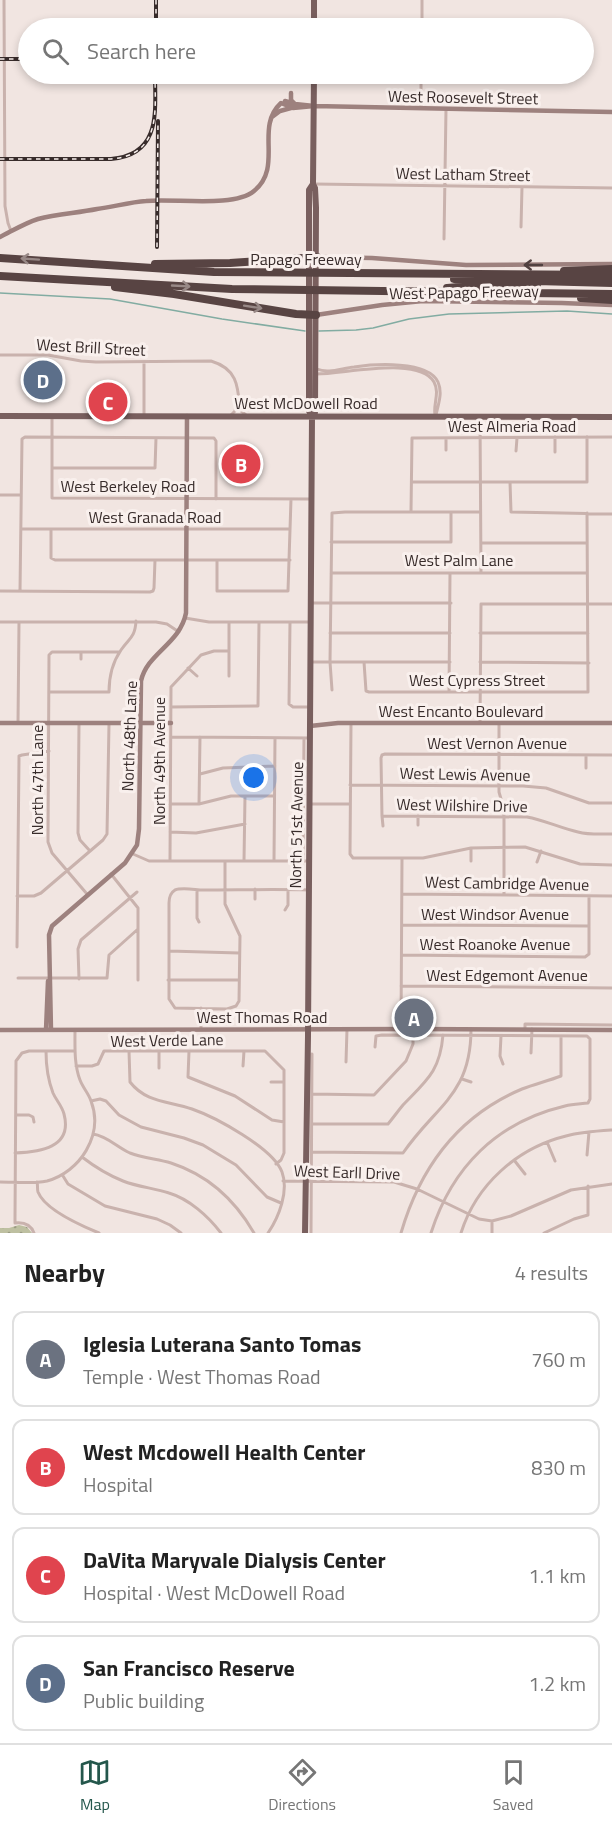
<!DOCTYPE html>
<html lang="en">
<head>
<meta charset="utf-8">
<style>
	:root { --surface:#fff; --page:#f6f6f6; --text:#222; --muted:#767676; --line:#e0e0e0; --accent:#24574c }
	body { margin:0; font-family:"Titillium Web",sans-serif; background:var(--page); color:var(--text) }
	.you { position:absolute; left:254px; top:778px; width:21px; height:21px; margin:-15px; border:4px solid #fff; border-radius:50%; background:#1a73e8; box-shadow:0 0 0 9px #1a73e833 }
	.badge { display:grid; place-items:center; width:39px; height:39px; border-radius:50%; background:var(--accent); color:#fff; font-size:20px; font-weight:700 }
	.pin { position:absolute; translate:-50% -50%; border:3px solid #fff; box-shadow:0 2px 6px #0006 }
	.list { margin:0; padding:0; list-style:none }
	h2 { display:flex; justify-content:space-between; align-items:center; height:78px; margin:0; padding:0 24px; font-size:26px }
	h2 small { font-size:20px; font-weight:400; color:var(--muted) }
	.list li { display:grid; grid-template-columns:39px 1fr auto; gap:18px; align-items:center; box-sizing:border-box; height:96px; margin:0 12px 12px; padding:0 12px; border:2px solid var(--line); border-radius:12px }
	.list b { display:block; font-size:22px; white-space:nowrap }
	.list p { margin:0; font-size:20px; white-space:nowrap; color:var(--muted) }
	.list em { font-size:20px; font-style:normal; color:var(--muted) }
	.icon { flex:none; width:33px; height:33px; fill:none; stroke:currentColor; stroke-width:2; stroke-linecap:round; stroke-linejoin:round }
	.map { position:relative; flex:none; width:612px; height:1233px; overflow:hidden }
	.search { position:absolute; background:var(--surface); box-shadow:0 3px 9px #0003; left:18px; right:18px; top:18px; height:66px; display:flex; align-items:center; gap:15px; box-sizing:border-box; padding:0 21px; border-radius:33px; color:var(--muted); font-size:22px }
	.sheet { height:510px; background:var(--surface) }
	nav { display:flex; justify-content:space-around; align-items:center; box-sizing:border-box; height:84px; border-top:2px solid var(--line); background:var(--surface); font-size:16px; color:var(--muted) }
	nav a { display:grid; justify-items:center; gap:3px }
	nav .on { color:var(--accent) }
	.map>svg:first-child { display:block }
	.park { fill:url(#park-dots) }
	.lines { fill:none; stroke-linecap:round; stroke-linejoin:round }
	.stream { stroke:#82aca2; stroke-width:1.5 }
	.street { stroke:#c9b2ad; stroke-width:3 }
	.secondary { stroke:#9d817e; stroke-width:4.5 }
	.primary { stroke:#795f5e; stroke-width:6 }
	.highway { stroke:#584443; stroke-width:8 }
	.rail-casing { stroke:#382c2b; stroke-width:4 }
	.rail { stroke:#f9f0ed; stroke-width:1.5; stroke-dasharray:4.5; stroke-linecap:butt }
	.oneway { stroke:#988987 }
	.oneway2 { stroke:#514140 }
	.labels { text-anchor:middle; stroke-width:6; stroke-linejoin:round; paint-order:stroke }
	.street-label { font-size:16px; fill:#382c2b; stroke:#f9f0ed }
</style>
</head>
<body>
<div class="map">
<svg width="612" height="1233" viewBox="0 0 612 1233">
	<defs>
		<pattern id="park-dots" width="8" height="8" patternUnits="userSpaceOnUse" patternTransform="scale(1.5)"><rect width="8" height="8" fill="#bec0a1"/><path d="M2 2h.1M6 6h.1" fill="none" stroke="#9b9c83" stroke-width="1.8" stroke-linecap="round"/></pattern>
	</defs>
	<rect width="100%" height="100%" fill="#f1e5e1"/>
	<!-- park -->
	<path class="park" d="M 19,1225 L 27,1227 L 32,1233 L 0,1233 L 0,1228 L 9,1228 Z"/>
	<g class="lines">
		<!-- stream -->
		<path class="stream" d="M 0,293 L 110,299 L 222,319 L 305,331
			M 319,331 L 356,330 L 373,328 L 409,319 L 449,314 L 567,311 L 612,314"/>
		<!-- street -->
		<path class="street" d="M 4,0 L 5,206 L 8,223 L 11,231
			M 422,0 L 422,28
			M 421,108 L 421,74
			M 314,184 L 612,188
			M 521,227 L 522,187
			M 444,239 L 446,109
			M 0,355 L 48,355 L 81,361 L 96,362 L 211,361 C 238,369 238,387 240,410 L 247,416
			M 144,362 L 144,416
			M 317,369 C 328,374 342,368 354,367 C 374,364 428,360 438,382 C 443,393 438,405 436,415
			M 315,374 C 341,375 419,355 434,382 C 440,393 433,404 435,415
			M 231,415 L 235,411 L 238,400
			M 52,416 L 52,498 L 311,499
			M 480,418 L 481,572
			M 446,438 L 446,450
			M 516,451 L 517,438
			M 555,452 L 555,437
			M 52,468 L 155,468 L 156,438
			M 412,482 L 587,482 L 587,437
			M 510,482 L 511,512 L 612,514
			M 0,495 L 21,495
			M 411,512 L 412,438 L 612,437
			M 21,529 L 290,529
			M 51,529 L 51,558 L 55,560 L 290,560
			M 331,542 L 451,542 L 451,512
			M 481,543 L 587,543
			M 217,561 L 217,591 L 288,591 L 291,499
			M 331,573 L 587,573
			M 0,591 L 150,592 L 153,591 L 154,588 L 155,560
			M 20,591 L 22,439 L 25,437 L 214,438 L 216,441 L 216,499
			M 311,603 L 451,603
			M 185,618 L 209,622 L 311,622
			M 0,622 L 156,622 L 167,624 L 179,632
			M 290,622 L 289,704 L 293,707 L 310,707
			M 330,633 L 450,633
			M 480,633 L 588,633
			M 81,659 L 81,652
			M 312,662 L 450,662
			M 364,662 L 366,691 L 369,692 L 588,692 L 587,513
			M 480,662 L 589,663
			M 188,668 L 197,676
			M 229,676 L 229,622
			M 332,690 L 330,662 L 332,513 L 345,512 L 480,512
			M 49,692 L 109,692 C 109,676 112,663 121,650 C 129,638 135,638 136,621
			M 449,692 L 450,573
			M 171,707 L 258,706 L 259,622
			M 18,723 L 19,622
			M 79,723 L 78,833 L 80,840 L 90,851
			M 351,723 L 350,854 L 353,858 L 423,858 L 471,848 L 525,847 L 580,864 L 612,865
			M 480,723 L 481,604 L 612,604
			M 499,723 L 499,792 L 503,806 L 504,816 L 504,895
			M 171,737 L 310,738
			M 586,768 L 586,755
			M 200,774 L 223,768 L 275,766
			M 350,785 L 523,786 L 546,788 L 589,803 L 612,803
			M 170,804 L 199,804 L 231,796 L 274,796
			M 199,804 L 200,737
			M 311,804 L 350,804
			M 382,816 L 527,817 C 544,820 560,828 578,832 C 589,835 601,834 612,834
			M 418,825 L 418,816
			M 383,826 L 382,816 L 381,758 L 382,755 L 385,754 L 612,755
			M 170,832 L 196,833 L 245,824
			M 471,848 L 471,861
			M 133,854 L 149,861 L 309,861
			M 170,861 L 171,687 L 201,655 L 214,651 L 229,651
			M 225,861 L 225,904 L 240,936 L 239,1001 L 236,1006 L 227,1009 L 175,1008 L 169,999 L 169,903 C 169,898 170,893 175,890 C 182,887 196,890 203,890 C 238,890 274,889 309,890
			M 244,861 L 245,796
			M 274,861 L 275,738
			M 303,861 L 304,738
			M 537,862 L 541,851
			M 111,874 L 138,908 L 138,980
			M 197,890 L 197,918 L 199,922
			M 87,894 L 52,853 L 48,842 L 49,655 L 52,652 L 119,652
			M 402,894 L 612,896
			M 17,896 L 34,896 L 41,893 L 103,840 L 107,834 L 109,724
			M 255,899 L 255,889
			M 285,910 L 288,905 L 288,889
			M 402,925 L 589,926
			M 17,947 L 19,759 L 19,756 L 22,755 L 49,751
			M 169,951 L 239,953
			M 402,955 L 585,957 L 589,954 L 589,896
			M 18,978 L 107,978 L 109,955 L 138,929
			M 79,979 L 78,949 L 81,940 L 137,892
			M 168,980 L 238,980
			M 401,986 L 612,988
			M 201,1008 L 201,1029
			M 401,1029 L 402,858
			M 525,1029 L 525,1024 L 612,1025
			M 501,1036 L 500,1056 L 503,1064
			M 375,1047 L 376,1036 L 382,1035 L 587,1036 L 590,1039 L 590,1099 L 588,1103 C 580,1104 573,1104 565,1106 C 497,1122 452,1167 431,1233
			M 129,1051 L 130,1082 C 146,1103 170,1101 192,1109 C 215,1117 273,1148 282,1172 C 289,1191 279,1217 268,1233
			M 189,1051 L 188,1077 L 235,1096 L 272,1120 L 284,1122
			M 159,1052 L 159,1068
			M 531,1053 L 532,1029
			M 346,1062 L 347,1029
			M 76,1066 L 92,1066 L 98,1064 L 104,1051 L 265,1051 L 284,1070 L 284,1153 L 281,1160 L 276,1164
			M 243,1066 L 244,1051
			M 462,1079 L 471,1082
			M 271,1082 L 284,1082
			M 312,1094 L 374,1095 L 406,1061 L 413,1044 L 413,1029
			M 91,1101 L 100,1099 L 106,1101 L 119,1115 L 141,1127 L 184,1138 L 203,1145 L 236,1165 L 267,1197 L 281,1203
			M 16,1115 L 29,1115 L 33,1117 L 34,1122
			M 312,1124 L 388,1124 C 393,1118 398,1111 403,1105 C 427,1080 440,1071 443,1035
			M 93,1134 C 107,1136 117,1147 130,1153 C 143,1158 157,1159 171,1163 C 208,1175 235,1200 254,1233
			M 547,1142 L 555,1161
			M 312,1152 L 403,1153 C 436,1105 471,1095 471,1029
			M 15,1153 C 39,1152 73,1148 64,1114 C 62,1106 56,1100 53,1093 C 48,1080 46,1065 46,1051
			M 587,1155 L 589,1132
			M 82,1157 C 95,1167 108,1175 123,1181 C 138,1187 154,1188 169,1193 C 189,1199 208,1216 221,1233
			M 514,1160 L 525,1174
			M 63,1176 L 68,1184 L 105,1206 L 157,1219 L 170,1225 L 181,1233
			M 283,1181 L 394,1182 L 417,1189 L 479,1219 L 492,1221 L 511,1216 L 571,1190 L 612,1184
			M 0,1182 C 15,1182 32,1184 47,1181 C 80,1172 104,1135 91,1101 C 89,1094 83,1088 80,1080 C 74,1064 75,1047 75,1030
			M 37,1182 C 38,1185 37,1189 38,1192 C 45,1210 82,1226 99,1233
			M 34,1233 C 31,1225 24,1222 15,1223 L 15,1218 L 16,1061 L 22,1053 L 29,1051 L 75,1051
			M 311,1233 L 312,1054
			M 401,1233 C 420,1168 458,1116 522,1089 C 535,1084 548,1081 561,1076 L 561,1036
			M 461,1233 C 476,1185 517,1148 566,1136 C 581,1132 597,1131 612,1130
			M 492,1233 L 492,1221
			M 544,1233 L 574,1219 L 588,1215 L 588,1186"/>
		<!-- secondary -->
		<path class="secondary" d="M 291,93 L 291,100 L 295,104
			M 285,101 L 295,104 L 314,106 L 612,112
			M 272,117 L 280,111 L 291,108
			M 0,237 C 12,231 25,223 38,219 C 57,214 77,213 97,209 C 113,207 130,202 146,201 C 174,198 234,208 254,191 C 284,166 254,128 281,103 L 293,108 L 314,106
			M 317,257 L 372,258 L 466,265 L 612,264
			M 316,315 L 382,305 L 423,301 L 562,303 L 612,305
			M 0,723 L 171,723
			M 310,726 L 338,723 L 612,723
			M 0,1030 L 413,1029 L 612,1030
			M 46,1030 L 48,981
			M 51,1030 L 49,935 L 52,926 L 125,863 L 137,845 L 139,829 L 141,681 C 147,653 180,644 186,613 L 187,416"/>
		<!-- primary -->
		<path class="primary" d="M 314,0 L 314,28
			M 0,416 L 612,417
			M 312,416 L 309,411 L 309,190 L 313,184
			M 305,1233 L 308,1036 L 312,416 L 315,412 L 316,208 L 315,188 L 313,184 L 314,74"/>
		<!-- highway -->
		<path class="highway" d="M 0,258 L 214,272 L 612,275
			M 155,264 L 230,263 L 317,257
			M 564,271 L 612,269
			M 0,276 L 232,289 L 612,294
			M 454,279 L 612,283
			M 115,287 L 174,294 L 296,314 L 316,315
			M 447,288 L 459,287 L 537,287
			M 581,298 L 612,300"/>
		<!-- rail casing -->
		<g class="rail-casing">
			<path id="rail" d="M 156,0 L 156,28
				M 0,59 L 28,59
				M 0,159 L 111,159 C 162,155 155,110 155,74
				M 157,247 L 158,121"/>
		</g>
		<!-- rail -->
		<use href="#rail" class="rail"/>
	</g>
	<!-- one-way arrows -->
	<defs><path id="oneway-shaft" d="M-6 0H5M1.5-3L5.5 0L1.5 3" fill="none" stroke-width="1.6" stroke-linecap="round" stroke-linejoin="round" transform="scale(1.5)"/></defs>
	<g class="oneway">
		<use href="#oneway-shaft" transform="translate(30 259) rotate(-176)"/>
		<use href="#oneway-shaft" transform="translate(181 286) rotate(3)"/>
		<use href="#oneway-shaft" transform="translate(253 307) rotate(9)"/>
	</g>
	<use class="oneway2" href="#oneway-shaft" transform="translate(533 265) rotate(-180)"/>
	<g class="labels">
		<!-- street labels -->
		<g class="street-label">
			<text transform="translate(463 97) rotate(1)" y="6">West Roosevelt Street</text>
			<text transform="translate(463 174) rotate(1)" y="6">West Latham Street</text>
			<text x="306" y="265">Papago Freeway</text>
			<text transform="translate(464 292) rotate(-1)" y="6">West Papago Freeway</text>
			<text transform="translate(91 347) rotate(3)" y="6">West Brill Street</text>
			<text x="306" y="409">West McDowell Road</text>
			<text x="512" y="432">West Almeria Road</text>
			<text x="128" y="492">West Berkeley Road</text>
			<text x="155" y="523">West Granada Road</text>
			<text x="459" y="566">West Palm Lane</text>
			<text x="477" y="686">West Cypress Street</text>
			<text x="461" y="717">West Encanto Boulevard</text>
			<text transform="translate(129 736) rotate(-88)" y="6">North 48th Lane</text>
			<text x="497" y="749">West Vernon Avenue</text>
			<text transform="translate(159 761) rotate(-90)" y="6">North 49th Avenue</text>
			<text transform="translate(465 774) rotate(1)" y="6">West Lewis Avenue</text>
			<text transform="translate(37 780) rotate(-90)" y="6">North 47th Lane</text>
			<text transform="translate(462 805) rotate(1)" y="6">West Wilshire Drive</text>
			<text transform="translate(296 825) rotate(-89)" y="6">North 51st Avenue</text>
			<text transform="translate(507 883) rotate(1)" y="6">West Cambridge Avenue</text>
			<text x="495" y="920">West Windsor Avenue</text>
			<text x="495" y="950">West Roanoke Avenue</text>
			<text x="507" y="981">West Edgemont Avenue</text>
			<text x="262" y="1023">West Thomas Road</text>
			<text transform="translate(167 1040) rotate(-1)" y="6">West Verde Lane</text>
			<text transform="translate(347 1172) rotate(2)" y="6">West Earll Drive</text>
		</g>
	</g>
</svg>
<div class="you"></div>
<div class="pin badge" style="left:414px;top:1018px;background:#6b7280">A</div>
<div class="pin badge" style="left:241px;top:464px;background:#e0444e">B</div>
<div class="pin badge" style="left:108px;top:402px;background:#e0444e">C</div>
<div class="pin badge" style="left:43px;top:380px;background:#5c6f8a">D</div>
<div class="search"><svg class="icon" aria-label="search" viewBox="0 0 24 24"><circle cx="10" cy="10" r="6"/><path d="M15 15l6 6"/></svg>Search here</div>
</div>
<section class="sheet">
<h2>Nearby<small>4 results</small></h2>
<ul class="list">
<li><span class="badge" style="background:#6b7280">A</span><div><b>Iglesia Luterana Santo Tomas</b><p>Temple · West Thomas Road</p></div><em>760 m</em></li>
<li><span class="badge" style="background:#e0444e">B</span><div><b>West Mcdowell Health Center</b><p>Hospital</p></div><em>830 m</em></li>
<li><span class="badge" style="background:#e0444e">C</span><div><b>DaVita Maryvale Dialysis Center</b><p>Hospital · West McDowell Road</p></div><em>1.1 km</em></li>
<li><span class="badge" style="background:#5c6f8a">D</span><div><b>San Francisco Reserve</b><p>Public building</p></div><em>1.2 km</em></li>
</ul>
</section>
<nav>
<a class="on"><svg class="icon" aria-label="map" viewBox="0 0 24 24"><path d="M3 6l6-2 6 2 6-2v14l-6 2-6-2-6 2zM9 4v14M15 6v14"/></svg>Map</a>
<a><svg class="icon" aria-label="directions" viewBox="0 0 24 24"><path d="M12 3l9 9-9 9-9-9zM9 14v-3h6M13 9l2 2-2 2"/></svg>Directions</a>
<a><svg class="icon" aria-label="saved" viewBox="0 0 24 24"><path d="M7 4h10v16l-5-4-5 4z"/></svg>Saved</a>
</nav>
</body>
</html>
